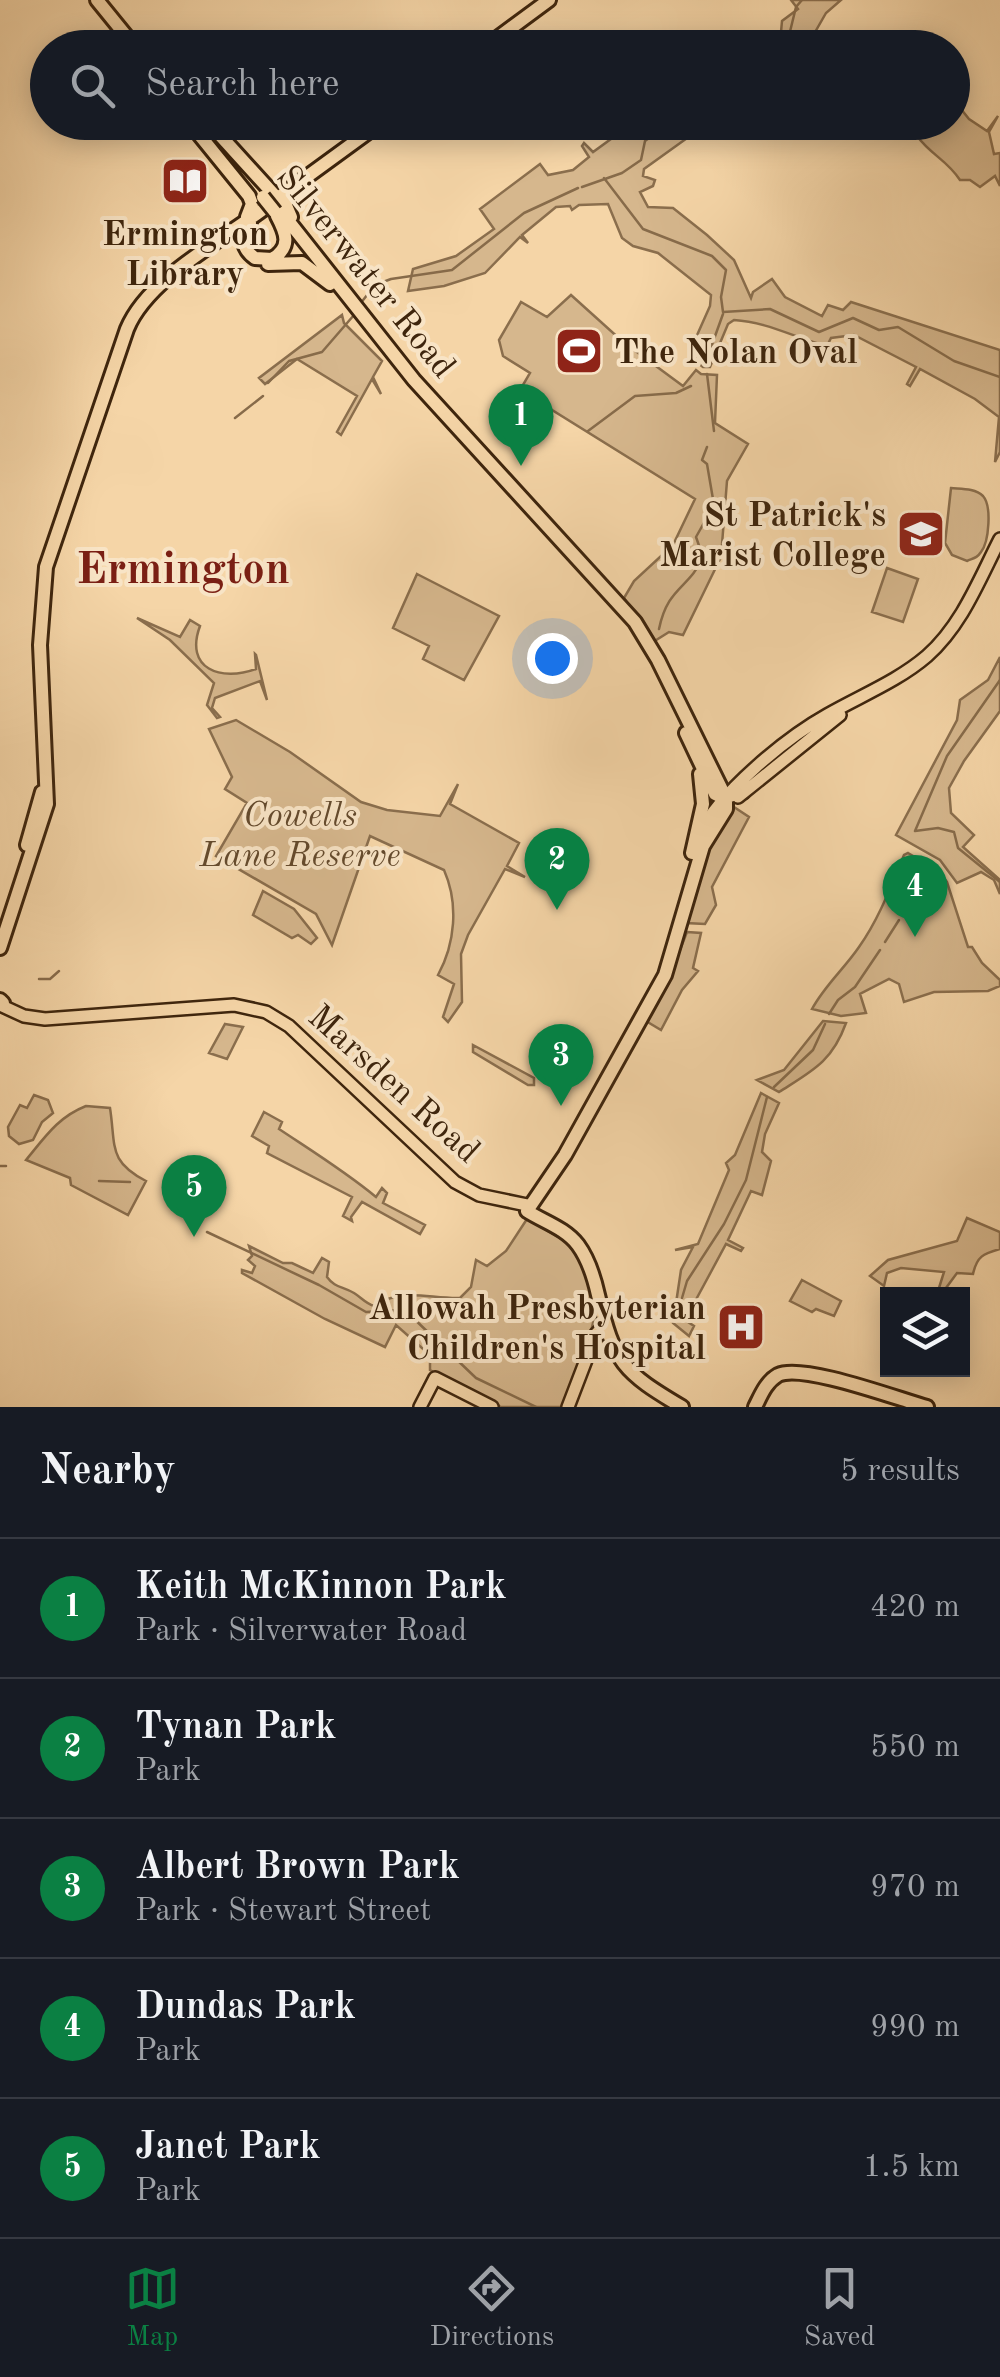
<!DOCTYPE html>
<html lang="en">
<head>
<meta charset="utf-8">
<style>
	:root { --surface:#171b24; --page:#242831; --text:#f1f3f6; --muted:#9ea1a6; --line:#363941; --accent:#0b8043 }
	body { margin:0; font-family:"Old Standard TT",serif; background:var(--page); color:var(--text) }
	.controls { position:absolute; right:30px; bottom:30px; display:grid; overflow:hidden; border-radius:0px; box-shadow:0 5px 25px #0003 }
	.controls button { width:90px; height:90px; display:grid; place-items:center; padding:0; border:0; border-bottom:2px solid var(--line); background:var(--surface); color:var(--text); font:50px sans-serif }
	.you { position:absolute; left:552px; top:658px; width:35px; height:35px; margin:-25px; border:8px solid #fff; border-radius:50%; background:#1a73e8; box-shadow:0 0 0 15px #1a73e833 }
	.badge { display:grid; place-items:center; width:65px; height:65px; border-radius:50%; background:var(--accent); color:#fff; font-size:32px; font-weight:700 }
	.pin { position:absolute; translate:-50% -82px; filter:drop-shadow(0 2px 5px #0008) }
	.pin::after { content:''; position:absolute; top:52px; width:35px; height:30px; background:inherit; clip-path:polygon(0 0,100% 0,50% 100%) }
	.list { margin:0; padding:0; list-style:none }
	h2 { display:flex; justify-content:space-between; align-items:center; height:130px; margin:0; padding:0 40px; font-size:42px }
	h2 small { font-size:32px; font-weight:400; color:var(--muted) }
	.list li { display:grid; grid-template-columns:65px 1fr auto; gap:30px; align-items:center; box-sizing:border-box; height:140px; padding:0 40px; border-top:2px solid var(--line) }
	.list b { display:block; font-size:38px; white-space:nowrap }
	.list p { margin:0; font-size:32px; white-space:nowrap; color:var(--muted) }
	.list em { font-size:32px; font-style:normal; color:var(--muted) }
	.icon { flex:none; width:55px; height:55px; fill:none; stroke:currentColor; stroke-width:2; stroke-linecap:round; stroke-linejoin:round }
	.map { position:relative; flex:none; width:1000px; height:1407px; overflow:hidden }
	.search { position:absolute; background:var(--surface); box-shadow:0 5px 25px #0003; left:30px; right:30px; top:30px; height:110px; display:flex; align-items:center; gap:25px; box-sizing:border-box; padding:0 35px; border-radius:55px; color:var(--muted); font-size:38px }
	.sheet { height:830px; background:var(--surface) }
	nav { display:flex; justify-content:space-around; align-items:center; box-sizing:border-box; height:140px; border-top:2px solid var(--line); background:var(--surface); font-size:28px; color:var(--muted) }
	nav a { display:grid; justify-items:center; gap:5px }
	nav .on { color:var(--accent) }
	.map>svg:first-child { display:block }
	.green { fill:#d6b78d; stroke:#8a6e4d; stroke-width:2.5 }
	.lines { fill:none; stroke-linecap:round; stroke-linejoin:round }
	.stream { stroke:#876b4a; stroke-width:2.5 }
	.primary-casing { stroke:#3e250d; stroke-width:16 }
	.trunk-casing { stroke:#3e250d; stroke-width:18 }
	.primary { stroke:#f5d5a7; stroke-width:11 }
	.trunk { stroke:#f5d5a7; stroke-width:12 }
	.trunk-bridge-casing { stroke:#3e250d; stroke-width:18; stroke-linecap:butt }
	.trunk-bridge { stroke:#f5d5a7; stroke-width:12 }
	.labels { text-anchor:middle; stroke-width:8; stroke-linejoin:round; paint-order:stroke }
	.poi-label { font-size:35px; font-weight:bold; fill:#3e250d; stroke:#f8e4c6; text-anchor:end }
	.street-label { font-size:35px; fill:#3e250d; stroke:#f8e4c6 }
	.park-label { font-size:35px; font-style:italic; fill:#644a2d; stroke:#f8e4c6 }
	.district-label { font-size:45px; font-weight:bold; fill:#7a1f14; stroke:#f8e4c6 }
</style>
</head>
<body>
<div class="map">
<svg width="1000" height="1407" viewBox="0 0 1000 1407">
	<rect width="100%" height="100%" fill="#f5d5a7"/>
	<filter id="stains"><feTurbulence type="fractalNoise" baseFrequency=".002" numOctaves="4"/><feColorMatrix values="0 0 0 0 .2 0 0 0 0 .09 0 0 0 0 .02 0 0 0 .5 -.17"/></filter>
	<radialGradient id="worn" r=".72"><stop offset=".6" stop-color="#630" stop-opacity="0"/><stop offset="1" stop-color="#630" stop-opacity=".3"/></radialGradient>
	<!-- green -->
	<path class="green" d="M 791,0 L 841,0 L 826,13 L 810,41 L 816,47 L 809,44 L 805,47 L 759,47 L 781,32 L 782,21 L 798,9 Z
		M 957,104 L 969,119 L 987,131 L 998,116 L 989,132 L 994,154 L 1000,153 L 1000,186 L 995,176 L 980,187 L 970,180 L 960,180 C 947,160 931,155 917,136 L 923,132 L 926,135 L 944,123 L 952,122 L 953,108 Z
		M 633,123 L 708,123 L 644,169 L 643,176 L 655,180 L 653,186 L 640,192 L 648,207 L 673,208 L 707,235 L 734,260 L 751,298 L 753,292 L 772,279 L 785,297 L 822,316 L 828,305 L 843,310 L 851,302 L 1000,350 L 1000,452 L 995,462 L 999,417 L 975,399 L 920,369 L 910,386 L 907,384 L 916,367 L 854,335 L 831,338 L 827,346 C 795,338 768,322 734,320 L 728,324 L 710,367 L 703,367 L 694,360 L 697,353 L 690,351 L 710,306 L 711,295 L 658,253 L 633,246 L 622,238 L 608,204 L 579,205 L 572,210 L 570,206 L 556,207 L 522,235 L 528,243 L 520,237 L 485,273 L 444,286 L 408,291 L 413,269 L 456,256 L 494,229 L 480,209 L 540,164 L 548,175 L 573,170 L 589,157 L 582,146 L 584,143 L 593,152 Z
		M 571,295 L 622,341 L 683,386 L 696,370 L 701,374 L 717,375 L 715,423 L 748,444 L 727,481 L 721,557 L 683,635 L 669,632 L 653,642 L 624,598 L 634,581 L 673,545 L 695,499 L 520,390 L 530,373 L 503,356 L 499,340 L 521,302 L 547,317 Z
		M 342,315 L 344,323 L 382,361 L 373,377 L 381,394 L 372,379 L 341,435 L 337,432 L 357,396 L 297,359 L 265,384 L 259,378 Z
		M 951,488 C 961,489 975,488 983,496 C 992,506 989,542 981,552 C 977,558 974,558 967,561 L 952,555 L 945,543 Z
		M 887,568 L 918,579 L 903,622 L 872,612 Z
		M 417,574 L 499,616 L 464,680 L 423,659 L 429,646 L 393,628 Z
		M 137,618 L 180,637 L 190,620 L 200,626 C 184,669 221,682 256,669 L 255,654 L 256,655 L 267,700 L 260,681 L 215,698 L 212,708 L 220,717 L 217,718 L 207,705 L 214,683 L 170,640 Z
		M 1000,657 L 1000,711 L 964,761 L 949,788 L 951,813 L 974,835 L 963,847 L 1000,880 L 1000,894 L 994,880 L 981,872 L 957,883 L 940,860 L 896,835 L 957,720 L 960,700 L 988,680 Z
		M 236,720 L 290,752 L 361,802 L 387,810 L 440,816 L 458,784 L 450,804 L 519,843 L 507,866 L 525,877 L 505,869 L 468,935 L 461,954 L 462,1002 L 448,1022 L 443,1017 L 454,984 L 438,975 C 455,944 459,904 444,870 L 370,836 L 332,945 L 316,914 L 216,856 L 247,803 L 225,789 L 232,777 L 209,729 Z
		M 734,807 L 749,817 L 712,887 L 716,905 L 705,924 L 686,923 L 704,853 Z
		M 908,853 L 940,872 L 947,882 L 968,947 L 972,947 L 982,963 L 1000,980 L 1000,986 L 988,991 L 934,992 L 904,1002 L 899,984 L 889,979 L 860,994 L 866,1013 L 841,1016 L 812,1009 C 825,985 844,969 859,947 C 879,919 891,886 904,855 Z
		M 263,891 L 294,909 L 317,938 L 311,944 L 298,935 L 292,938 L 253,915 Z
		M 687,932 L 701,933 L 693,968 L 698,971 L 682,990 L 661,1030 L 646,1021 L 671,973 Z
		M 823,1021 L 846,1023 C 832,1062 812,1071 779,1092 L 757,1080 L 784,1070 Z
		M 225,1024 L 243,1027 L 227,1059 L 209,1053 Z
		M 473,1045 L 534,1078 L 534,1085 L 528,1085 L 473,1052 Z
		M 761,1093 L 779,1103 L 765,1134 L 762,1152 L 771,1161 L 762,1195 L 751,1191 L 728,1240 L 743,1248 L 741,1251 L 726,1244 L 685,1320 L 694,1326 L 689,1336 L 673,1323 L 681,1270 L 693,1247 L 675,1250 L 698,1244 L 729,1170 L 726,1163 L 735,1155 Z
		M 34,1095 L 48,1100 L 53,1113 L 42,1122 L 33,1140 L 19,1144 L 9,1136 L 8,1127 L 20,1105 L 27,1108 Z
		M 86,1106 L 110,1108 C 116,1147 108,1161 146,1181 L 128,1215 L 71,1185 L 70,1178 L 26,1160 C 45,1137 58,1117 86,1106 Z
		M 264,1112 L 282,1122 L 279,1129 C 312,1151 346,1172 376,1197 L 382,1188 L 387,1193 L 383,1203 L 425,1225 L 420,1234 L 362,1202 L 351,1217 L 352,1221 L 343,1216 L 352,1197 L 267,1153 L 269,1146 L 252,1136 Z
		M 967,1218 L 1000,1232 L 1000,1249 C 983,1254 977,1256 973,1274 L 957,1273 L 943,1292 L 938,1291 L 944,1272 L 901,1268 L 887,1273 L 884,1286 L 870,1276 L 888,1260 L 957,1241 Z
		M 527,1219 L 570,1244 L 586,1267 L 596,1310 L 586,1353 L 565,1407 L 501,1407 L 430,1370 L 430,1355 L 396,1325 L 385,1347 L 325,1319 L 242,1273 L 242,1270 L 252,1273 L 255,1266 L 248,1260 L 252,1256 L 249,1246 L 283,1263 L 292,1263 L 313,1273 L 322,1258 L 329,1262 L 327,1277 C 335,1288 342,1286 354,1293 C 362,1298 365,1303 374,1306 C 402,1287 429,1299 460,1298 L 471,1287 L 476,1260 L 487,1266 L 506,1251 Z
		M 802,1280 L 841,1301 L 834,1316 L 816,1309 L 812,1312 L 790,1301 Z"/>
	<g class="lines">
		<!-- stream -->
		<path class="stream" d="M 786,48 L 796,7 L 802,0
			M 604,178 L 643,229 L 712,256 L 726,270 L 721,297 L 723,312 L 770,309 L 819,332 L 853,318 L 879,330 L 898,327 L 954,361 L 1000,377
			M 582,187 L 622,173 L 641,160 L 645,141 L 670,122
			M 360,304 L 375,285 L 391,279 L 452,270 L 524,213 L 578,188
			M 705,364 L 723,314
			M 707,374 L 714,431
			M 268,383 L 289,361 L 322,352 L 354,315
			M 235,418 L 263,396
			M 588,431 L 635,396 L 676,393 L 691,386
			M 659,629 C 668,586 689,589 703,557 L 696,537 L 714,505 L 707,464 L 702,460 L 707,447
			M 1000,680 L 947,756 L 915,831 L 938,828 L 954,832 L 958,848 L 1000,882
			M 885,942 L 899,920
			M 39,979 L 50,979 L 59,971
			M 829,1014 L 838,1000 L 855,987 L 880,950
			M 774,1087 L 813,1050 L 825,1024
			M 0,1166 L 6,1166
			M 99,1181 L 130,1182
			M 207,1232 L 319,1285 L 366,1312 L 398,1310 L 410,1315 L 476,1378 L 536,1407
			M 682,1298 L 687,1281 L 724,1224 L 746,1180 L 767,1097"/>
		<!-- primary casing -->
		<g class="primary-casing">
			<path id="primary" d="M 738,797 L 840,715
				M 699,835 C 719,793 786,738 827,715 C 860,696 898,681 927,656 C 962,625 979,580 1000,539
				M 0,1005 L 24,1016 L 45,1019 L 234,1005 L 266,1012 L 289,1026 L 455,1182 L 479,1195 L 527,1205
				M 420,1407 L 435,1378 L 492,1407
				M 568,1407 L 596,1334 L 605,1325"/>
		</g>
		<!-- trunk casing -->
		<g class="trunk-casing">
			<path id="trunk" d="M 97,0 L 136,48
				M 484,48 L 549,0
				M 189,122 L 249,196 L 252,204 L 247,217
				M 208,122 L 278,199
				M 275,200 L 382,122
				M 279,209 L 414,380 L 635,622 L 658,660 L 726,798 L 726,809 L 703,846 L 665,975 L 565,1155 L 527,1211
				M 291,217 L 285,203 L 295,191
				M 250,223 C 240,236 242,249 255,258 L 272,259 C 292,247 286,233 277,216
				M 268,264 L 302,263 L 330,284
				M 686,733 L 715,794 L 723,798 L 743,792
				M 27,845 L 42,792
				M 692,853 L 703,804 L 700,774
				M 0,948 L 47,804 L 40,645 L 46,567 L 127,329 C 148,278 223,240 266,207
				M 0,1000 L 3,1003
				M 527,1211 C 544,1222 565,1228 578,1245 C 589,1260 594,1277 598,1295 C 614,1363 623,1372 682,1407
				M 755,1407 C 761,1395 766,1382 778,1375 C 802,1363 898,1399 927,1407"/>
		</g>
		<!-- primary -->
		<use href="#primary" class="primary"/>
		<!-- trunk -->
		<use href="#trunk" class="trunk"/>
		<!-- trunk-bridge casing -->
		<g class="trunk-bridge-casing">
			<path id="trunk-bridge" d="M 263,197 L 275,212"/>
		</g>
		<!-- trunk-bridge -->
		<use href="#trunk-bridge" class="trunk-bridge"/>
	</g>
	<!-- icons -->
	<defs>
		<g id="library-square" transform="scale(2.5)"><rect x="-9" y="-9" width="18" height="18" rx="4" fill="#8f2418" stroke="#f8e4c6"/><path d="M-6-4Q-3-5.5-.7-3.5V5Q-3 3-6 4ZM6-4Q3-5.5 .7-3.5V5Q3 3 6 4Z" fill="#fff"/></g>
		<g id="stadium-square" transform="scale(2.5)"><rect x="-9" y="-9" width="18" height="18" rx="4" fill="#8f2418" stroke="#f8e4c6"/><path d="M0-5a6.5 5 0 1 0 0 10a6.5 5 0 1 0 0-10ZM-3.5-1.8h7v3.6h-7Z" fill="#fff"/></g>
		<g id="school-square" transform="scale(2.5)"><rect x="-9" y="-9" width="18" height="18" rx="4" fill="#8f2418" stroke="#f8e4c6"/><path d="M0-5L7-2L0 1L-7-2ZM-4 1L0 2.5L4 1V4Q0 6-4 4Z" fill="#fff"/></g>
		<g id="hospital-square" transform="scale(2.5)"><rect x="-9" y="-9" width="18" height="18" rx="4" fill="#8f2418" stroke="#f8e4c6"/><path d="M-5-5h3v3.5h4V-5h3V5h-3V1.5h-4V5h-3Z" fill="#fff"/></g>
	</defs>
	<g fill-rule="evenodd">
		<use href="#library-square" x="185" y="181"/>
		<use href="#stadium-square" x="579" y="351"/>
		<use href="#school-square" x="921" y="534"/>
		<use href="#hospital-square" x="741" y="1327"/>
	</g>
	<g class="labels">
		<!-- poi labels -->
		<g class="poi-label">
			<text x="185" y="245" text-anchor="middle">Ermington<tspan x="185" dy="40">Library</tspan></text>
			<text x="614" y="363" text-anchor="start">The Nolan Oval</text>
			<text x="886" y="526">St Patrick's<tspan x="886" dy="40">Marist College</tspan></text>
			<text x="706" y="1319">Allowah Presbyterian<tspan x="706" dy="40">Children's Hospital</tspan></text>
		</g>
		<!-- street labels -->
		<g class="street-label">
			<text transform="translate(367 271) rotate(51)" y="12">Silverwater Road</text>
			<text transform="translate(395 1083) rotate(42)" y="12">Marsden Road</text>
		</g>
		<!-- park labels -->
		<g class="park-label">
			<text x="300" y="826">Cowells<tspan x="300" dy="40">Lane Reserve</tspan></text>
		</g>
		<!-- district labels -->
		<g class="district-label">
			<text x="183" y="583">Ermington</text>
		</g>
	</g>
	<rect width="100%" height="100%" filter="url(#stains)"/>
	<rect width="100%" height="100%" fill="url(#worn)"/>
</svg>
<div class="controls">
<button><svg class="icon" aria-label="layers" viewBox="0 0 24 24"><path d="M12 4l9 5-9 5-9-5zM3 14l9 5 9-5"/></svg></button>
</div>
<div class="you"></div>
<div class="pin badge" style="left:521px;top:466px">1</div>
<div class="pin badge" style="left:557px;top:910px">2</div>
<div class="pin badge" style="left:561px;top:1106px">3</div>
<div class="pin badge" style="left:915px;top:937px">4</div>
<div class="pin badge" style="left:194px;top:1237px">5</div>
<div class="search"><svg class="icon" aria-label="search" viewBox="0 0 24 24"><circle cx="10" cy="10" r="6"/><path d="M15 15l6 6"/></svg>Search here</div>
</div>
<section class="sheet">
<h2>Nearby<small>5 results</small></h2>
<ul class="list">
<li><span class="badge">1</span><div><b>Keith McKinnon Park</b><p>Park · Silverwater Road</p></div><em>420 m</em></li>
<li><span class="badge">2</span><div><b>Tynan Park</b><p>Park</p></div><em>550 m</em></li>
<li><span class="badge">3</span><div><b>Albert Brown Park</b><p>Park · Stewart Street</p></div><em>970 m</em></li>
<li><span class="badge">4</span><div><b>Dundas Park</b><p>Park</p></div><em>990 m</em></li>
<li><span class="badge">5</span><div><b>Janet Park</b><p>Park</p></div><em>1.5 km</em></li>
</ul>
</section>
<nav>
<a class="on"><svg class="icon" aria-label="map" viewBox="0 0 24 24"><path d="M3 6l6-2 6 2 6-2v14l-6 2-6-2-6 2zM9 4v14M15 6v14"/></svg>Map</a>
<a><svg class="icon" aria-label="directions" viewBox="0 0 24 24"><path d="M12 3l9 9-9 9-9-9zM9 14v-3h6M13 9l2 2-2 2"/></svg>Directions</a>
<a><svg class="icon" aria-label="saved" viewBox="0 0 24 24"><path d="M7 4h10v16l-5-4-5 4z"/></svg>Saved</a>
</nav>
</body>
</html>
